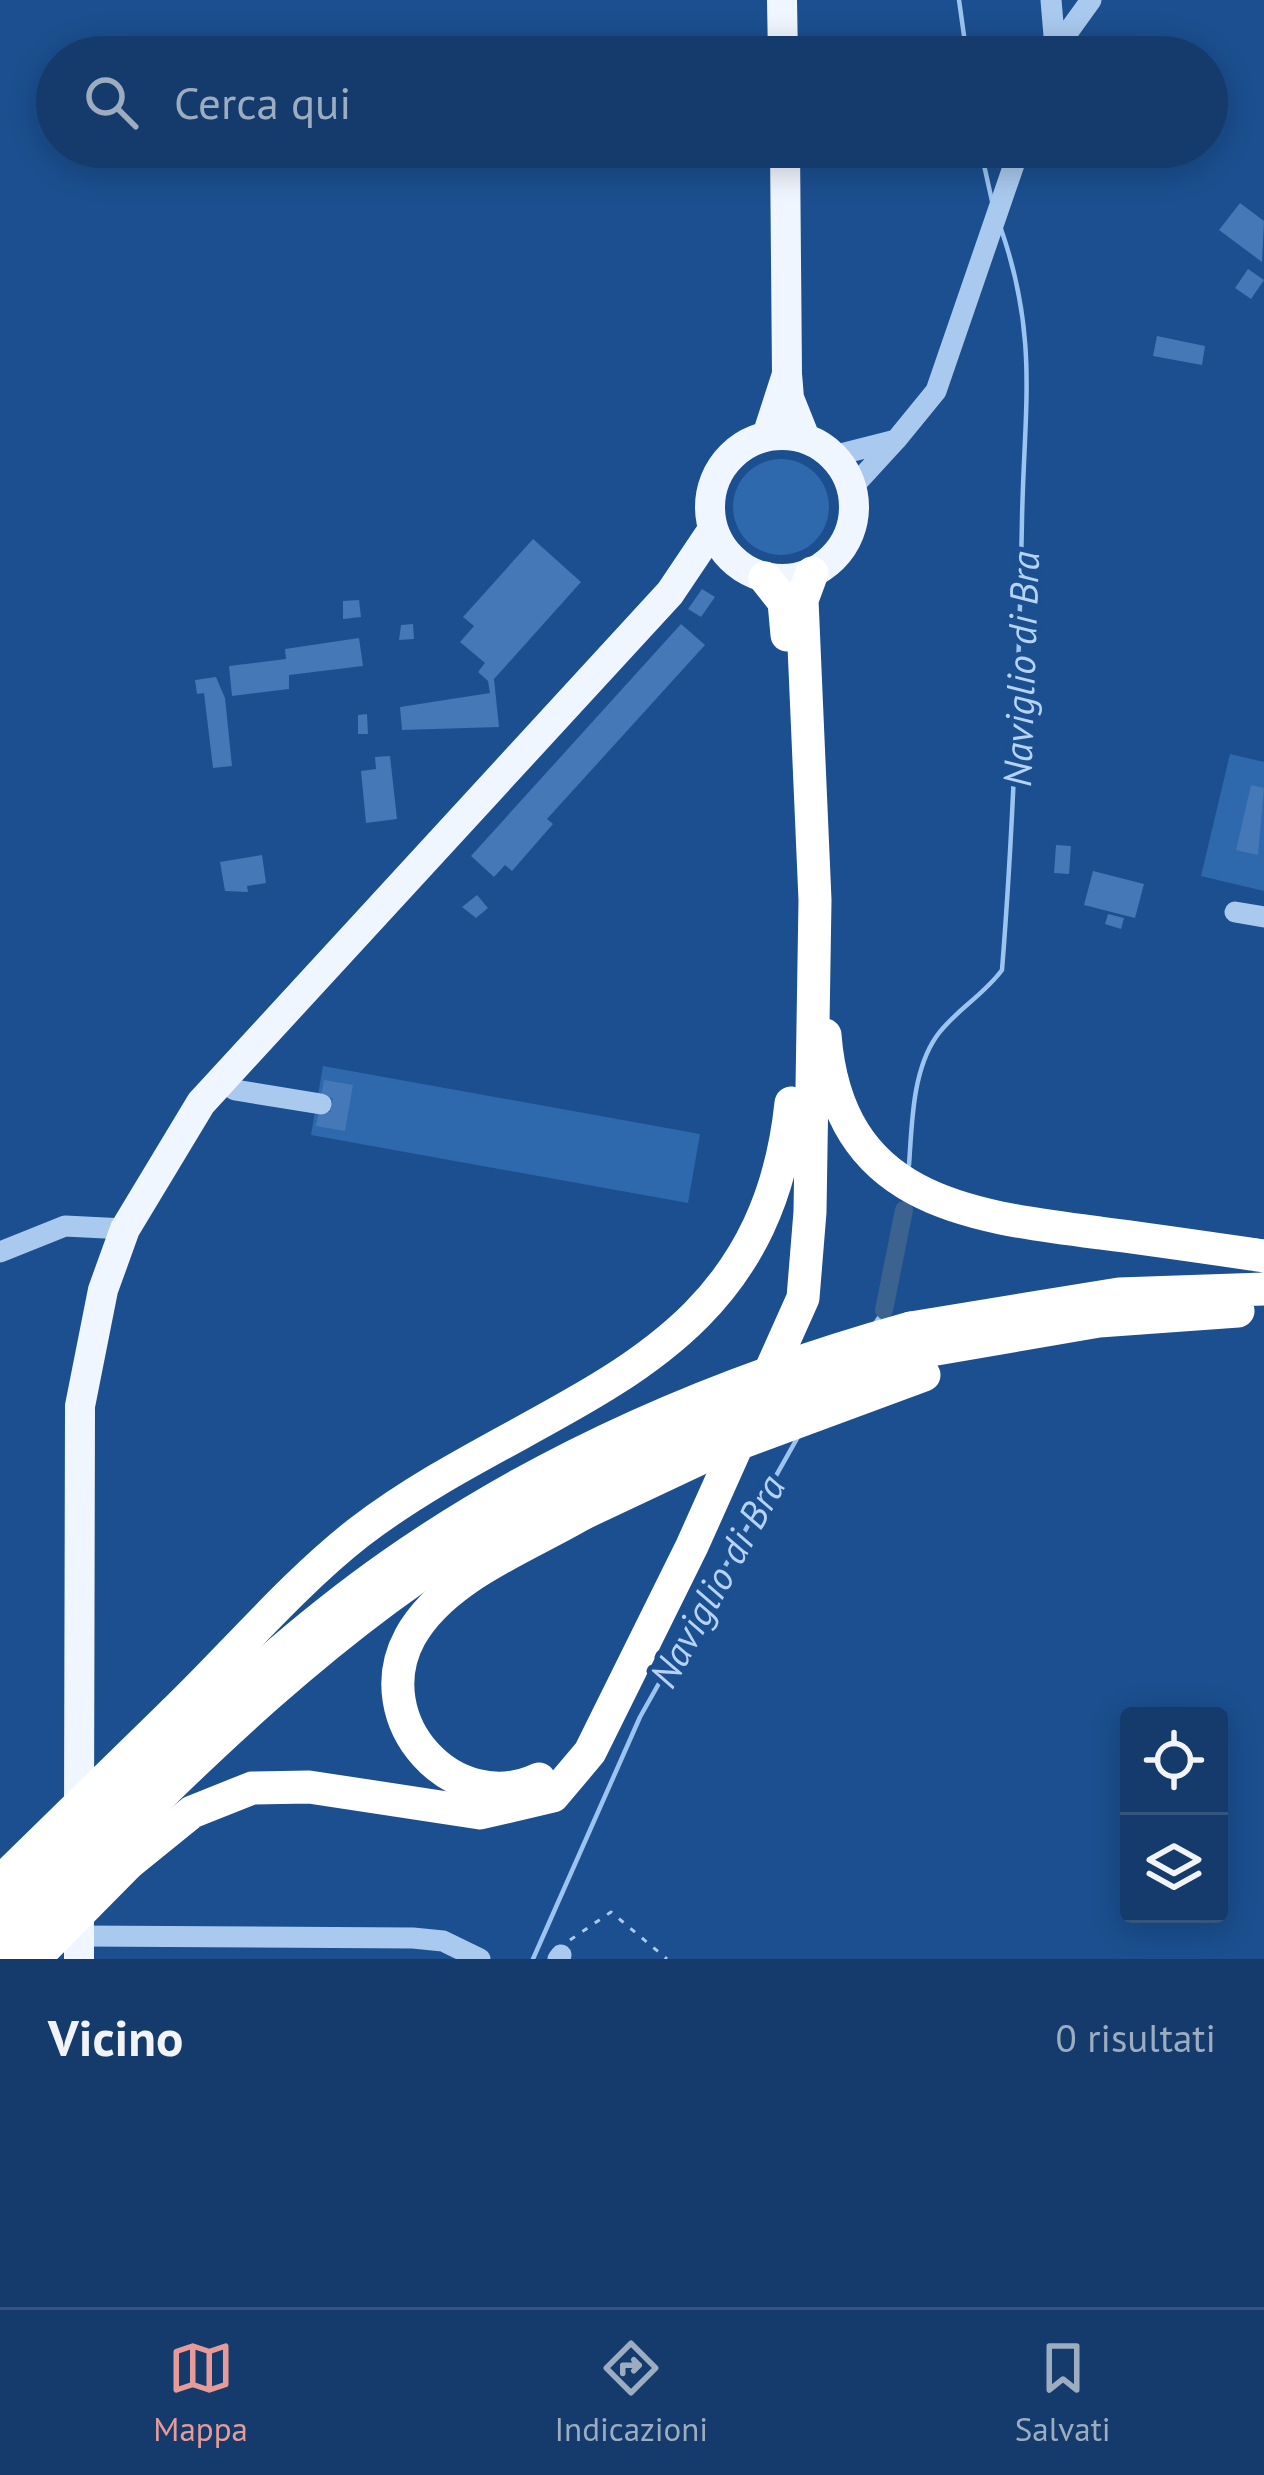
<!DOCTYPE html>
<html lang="it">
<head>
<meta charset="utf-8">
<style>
	:root { --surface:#143b6b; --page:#214673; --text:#f1f3f6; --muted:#9dadc1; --line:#33557e; --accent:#e69b98 }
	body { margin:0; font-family:"PT Sans",sans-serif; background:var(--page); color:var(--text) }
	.controls { position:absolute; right:36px; bottom:36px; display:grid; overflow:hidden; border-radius:12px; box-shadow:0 6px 30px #0003 }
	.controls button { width:108px; height:108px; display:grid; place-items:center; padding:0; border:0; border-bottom:3px solid var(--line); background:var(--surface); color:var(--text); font:60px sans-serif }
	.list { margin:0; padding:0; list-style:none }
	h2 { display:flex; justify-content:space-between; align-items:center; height:156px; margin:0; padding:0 48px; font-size:51px }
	h2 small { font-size:39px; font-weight:400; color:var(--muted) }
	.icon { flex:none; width:66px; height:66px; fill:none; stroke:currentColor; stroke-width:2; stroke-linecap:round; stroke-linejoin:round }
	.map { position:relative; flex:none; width:1264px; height:1959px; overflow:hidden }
	.search { position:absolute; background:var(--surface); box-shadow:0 6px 30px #0003; left:36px; right:36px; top:36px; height:132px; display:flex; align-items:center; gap:30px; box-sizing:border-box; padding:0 42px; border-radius:66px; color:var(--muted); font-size:45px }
	.sheet { height:348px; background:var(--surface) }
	nav { display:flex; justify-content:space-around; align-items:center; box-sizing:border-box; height:168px; border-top:3px solid var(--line); background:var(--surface); font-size:33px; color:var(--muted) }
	nav a { display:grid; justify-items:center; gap:6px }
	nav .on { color:var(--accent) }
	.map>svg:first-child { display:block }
	.green { fill:#2e69ad }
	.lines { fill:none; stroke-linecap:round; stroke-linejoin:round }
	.stream { stroke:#9cc4f0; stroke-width:4.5 }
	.canal { stroke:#3c6290; stroke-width:18 }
	.building { fill:#4478b7 }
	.path { stroke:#a9c9ee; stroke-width:3; stroke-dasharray:6 9; stroke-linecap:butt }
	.minor { stroke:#a9c9ee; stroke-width:21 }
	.major { stroke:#f0f6ff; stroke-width:30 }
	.highway { stroke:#fff; stroke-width:33 }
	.highway-bridge { stroke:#fff; stroke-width:33 }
	.labels { text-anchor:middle; stroke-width:10; stroke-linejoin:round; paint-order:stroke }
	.water-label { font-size:39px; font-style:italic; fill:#b5d3f5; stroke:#1b4f8f }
</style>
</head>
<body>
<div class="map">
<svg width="1264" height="1959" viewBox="0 0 1264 1959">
	<rect width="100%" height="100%" fill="#1b4f8f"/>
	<!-- green -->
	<path class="green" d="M733 507a48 48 0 1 1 96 0a48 48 0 1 1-96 0Z
		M 1230,754 L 1264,762 L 1264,891 L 1201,876 Z
		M 323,1066 L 700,1134 L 688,1203 L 311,1135 Z"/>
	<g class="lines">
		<!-- stream -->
		<path class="stream" d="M 959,0 L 967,57
			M 980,147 L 992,201
			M 909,1165 C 912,1125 912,1072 936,1037 C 953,1012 983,996 1002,970 C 1014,820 1019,671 1022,520 C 1024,409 1039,338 1001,229
			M 876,1322 L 884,1310
			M 533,1959 L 640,1717 L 799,1435"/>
		<!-- canal -->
		<path class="canal" d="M 884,1310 L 904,1210"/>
	</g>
	<!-- building -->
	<path class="building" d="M 1240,203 L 1264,221 L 1262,262 L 1219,230 Z
		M 1248,269 L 1264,280 L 1251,299 L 1235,288 Z
		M 1157,336 L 1205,346 L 1202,365 L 1153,356 Z
		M 533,539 L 581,582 L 494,679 L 499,727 L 402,730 L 400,707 L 490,693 L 488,681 L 478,672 L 485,663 L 460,642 L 474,626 L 463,617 Z
		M 702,589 L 715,597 L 701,617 L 688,609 Z
		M 359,600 L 361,617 L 343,619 L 343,601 Z
		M 413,624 L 414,639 L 399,640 L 401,625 Z
		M 681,624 L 705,645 L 547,819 L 553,824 L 512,871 L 505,865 L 494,877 L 471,856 Z
		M 359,638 L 363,666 L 289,675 L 289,689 L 232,696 L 229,666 L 286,659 L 285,649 Z
		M 216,677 L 225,698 L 232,766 L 213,768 L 204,693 L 197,694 L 195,680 Z
		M 367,714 L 368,734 L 358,734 L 358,715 Z
		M 390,756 L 397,819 L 366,823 L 361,771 L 376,769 L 375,757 Z
		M 1251,785 L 1264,788 L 1258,855 L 1236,850 Z
		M 1056,845 L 1071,846 L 1069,874 L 1054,873 Z
		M 262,855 L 266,883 L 247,886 L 248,892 L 225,891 L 220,862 Z
		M 1093,871 L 1144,884 L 1135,918 L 1084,905 Z
		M 477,895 L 488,908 L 476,918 L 462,907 Z
		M 1108,914 L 1124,918 L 1121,929 L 1105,924 Z
		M 324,1080 L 353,1085 L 345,1131 L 316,1126 L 319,1110 L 330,1112 L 333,1098 L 321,1096 Z"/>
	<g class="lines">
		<!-- path -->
		<path class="path" d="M 570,1940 L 611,1912 L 667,1959"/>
		<!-- minor -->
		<path class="minor" d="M 1051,0 L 1055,47
			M 1050,57 L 1091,0
			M 896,440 L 936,391 L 1020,147
			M 833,456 L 896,440 L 852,488
			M 1235,912 L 1264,917
			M 220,1081 L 235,1090 L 321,1104
			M 0,1252 L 65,1226 L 125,1229
			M 79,1936 L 413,1938 L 443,1941 L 480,1959
			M 558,1959 L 561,1955"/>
		<!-- major -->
		<path class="major" d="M 782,0 L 783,57
			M 785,147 L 787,374
			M710 507a72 72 0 1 1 144 0a72 72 0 1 1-144 0Z
			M 767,436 L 787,374 L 789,398 L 805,438
			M 79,1821 L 80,1406 L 103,1290 L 125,1229 L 201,1103 L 670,593 L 713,529
			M 79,1899 L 79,1959"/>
		<!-- highway -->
		<path class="highway" d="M 765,578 L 784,602 L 787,635
			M 825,1035 C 838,1201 966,1216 1100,1233 C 1155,1240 1209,1248 1264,1256
			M 911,1328 L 1119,1294 L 1264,1289
			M 919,1352 L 1099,1321 L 1238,1311
			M 174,1712 C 233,1655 294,1583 358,1533 C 538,1395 763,1374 791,1103
			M 539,1779 C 453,1819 365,1720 410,1637 C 443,1577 526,1547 582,1514
			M 129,1863 L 192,1812 L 252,1788 L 309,1787 L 480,1813 L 553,1796 L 590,1752 L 692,1546 L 803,1298 L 810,1212 L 815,900 L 802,600 L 812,573"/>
		<!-- highway-bridge -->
		<path class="highway-bridge" d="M 582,1514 L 705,1456 L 924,1375
			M 0,1882 L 174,1712
			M 0,1921 C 125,1798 247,1666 391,1565 C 548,1455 727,1379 911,1328
			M 0,1956 C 156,1800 314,1630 508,1519 C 637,1444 776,1394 919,1352
			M 34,1959 L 129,1863"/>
	</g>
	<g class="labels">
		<!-- water labels -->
		<g class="water-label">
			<text transform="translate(1021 669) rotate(-88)" y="14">Naviglio di Bra</text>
			<text transform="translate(717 1581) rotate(-61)" y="14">Naviglio di Bra</text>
		</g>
	</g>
</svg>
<div class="controls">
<button><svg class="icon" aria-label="locate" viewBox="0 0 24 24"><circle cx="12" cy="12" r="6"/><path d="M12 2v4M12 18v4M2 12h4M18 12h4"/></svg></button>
<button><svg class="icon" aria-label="layers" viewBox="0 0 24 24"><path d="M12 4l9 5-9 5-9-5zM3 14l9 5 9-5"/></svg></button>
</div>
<div class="search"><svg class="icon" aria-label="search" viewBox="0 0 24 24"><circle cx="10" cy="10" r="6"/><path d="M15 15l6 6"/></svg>Cerca qui</div>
</div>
<section class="sheet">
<h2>Vicino<small>0 risultati</small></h2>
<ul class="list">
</ul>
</section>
<nav>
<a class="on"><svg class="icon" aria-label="map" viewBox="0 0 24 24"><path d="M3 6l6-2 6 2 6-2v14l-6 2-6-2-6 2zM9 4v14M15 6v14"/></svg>Mappa</a>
<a><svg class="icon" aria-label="directions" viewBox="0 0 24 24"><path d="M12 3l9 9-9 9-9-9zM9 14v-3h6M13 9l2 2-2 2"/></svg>Indicazioni</a>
<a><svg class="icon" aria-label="saved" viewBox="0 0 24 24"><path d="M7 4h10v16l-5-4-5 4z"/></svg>Salvati</a>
</nav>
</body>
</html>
